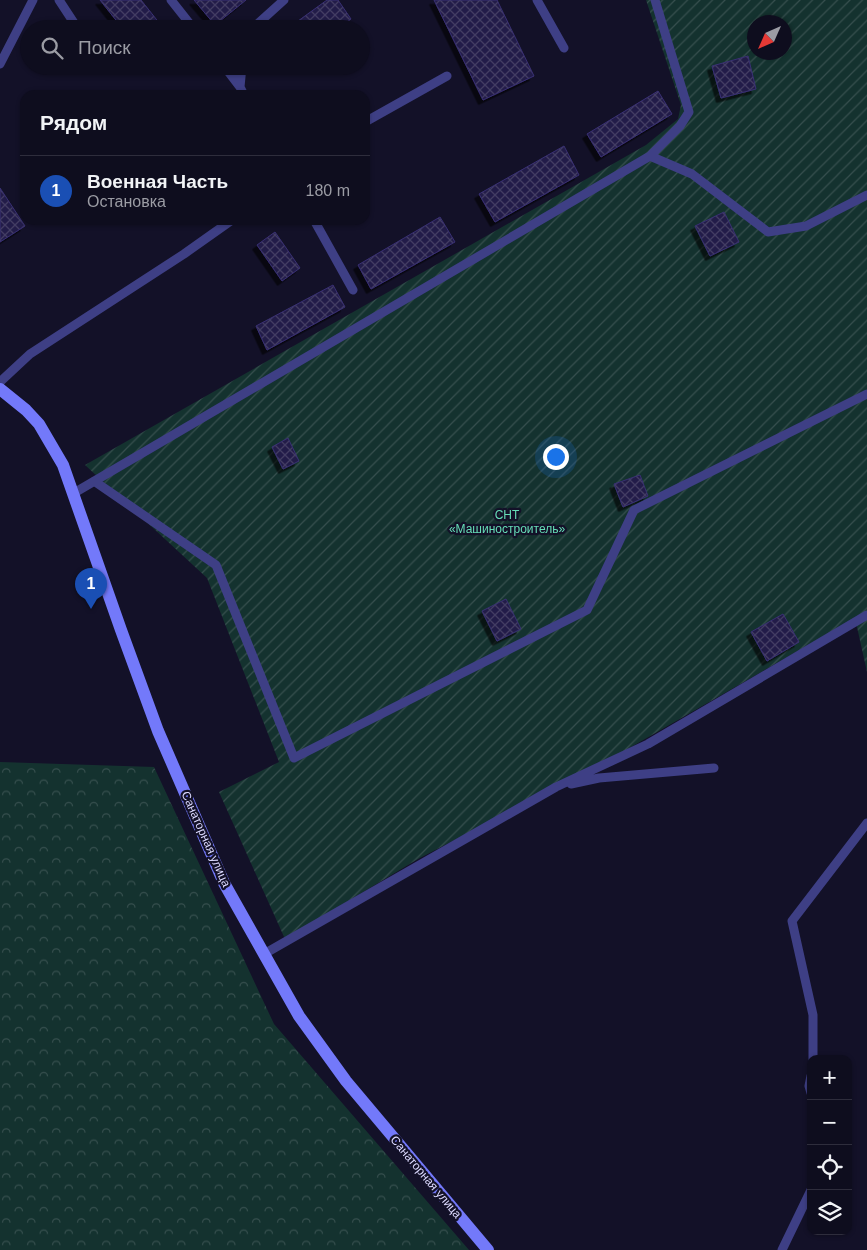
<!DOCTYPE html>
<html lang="ru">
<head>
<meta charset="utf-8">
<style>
	:root { --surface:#0e0d1e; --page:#171627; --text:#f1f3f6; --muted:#9b9ca4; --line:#2e2d3c; --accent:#2563eb }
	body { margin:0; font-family:Arial,sans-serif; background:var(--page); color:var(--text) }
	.controls { position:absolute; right:15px; bottom:15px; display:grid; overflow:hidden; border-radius:10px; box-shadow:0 1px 4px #0004 }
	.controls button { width:45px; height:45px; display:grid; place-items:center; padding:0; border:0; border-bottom:1px solid var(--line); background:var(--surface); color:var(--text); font:25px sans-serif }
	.compass { position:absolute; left:747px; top:15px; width:45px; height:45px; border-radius:50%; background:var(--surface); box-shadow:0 1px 4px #0004; rotate:225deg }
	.you { position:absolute; left:555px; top:456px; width:18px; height:18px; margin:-12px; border:4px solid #fff; border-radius:50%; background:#1a73e8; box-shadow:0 0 0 8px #1a73e833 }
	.badge { display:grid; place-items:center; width:32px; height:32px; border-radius:50%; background:var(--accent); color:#fff; font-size:16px; font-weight:700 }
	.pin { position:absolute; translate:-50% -41px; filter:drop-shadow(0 1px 2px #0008) }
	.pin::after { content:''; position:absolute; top:26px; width:18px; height:15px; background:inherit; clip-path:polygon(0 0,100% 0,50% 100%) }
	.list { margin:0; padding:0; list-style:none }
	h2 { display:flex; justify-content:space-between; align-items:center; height:65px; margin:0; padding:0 20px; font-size:21px }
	h2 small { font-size:16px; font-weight:400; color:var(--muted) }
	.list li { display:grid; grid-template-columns:32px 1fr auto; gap:15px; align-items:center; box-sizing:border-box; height:70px; padding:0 20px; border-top:1px solid var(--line) }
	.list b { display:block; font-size:19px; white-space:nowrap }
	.list p { margin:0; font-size:16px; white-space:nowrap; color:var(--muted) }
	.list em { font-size:16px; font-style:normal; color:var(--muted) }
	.icon { flex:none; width:28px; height:28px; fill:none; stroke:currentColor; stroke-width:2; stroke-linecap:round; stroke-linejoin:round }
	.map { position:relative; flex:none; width:867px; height:1250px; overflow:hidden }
	.search { position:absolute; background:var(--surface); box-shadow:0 1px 4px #0004; left:20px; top:20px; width:350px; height:55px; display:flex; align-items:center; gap:12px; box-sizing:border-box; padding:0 18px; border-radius:28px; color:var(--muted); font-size:19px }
	.panel { position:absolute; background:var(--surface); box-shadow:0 1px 4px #0004; left:20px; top:90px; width:350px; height:135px; border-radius:15px }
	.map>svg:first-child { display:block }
	.forest { fill:url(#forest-crowns) }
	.garden { fill:url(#garden-furrows); fill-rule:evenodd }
	.building { fill:url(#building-cross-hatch); stroke:#393074; filter:url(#shadow) }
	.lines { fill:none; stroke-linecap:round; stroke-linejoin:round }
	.lane { stroke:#3e3f85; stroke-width:9 }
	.secondary { stroke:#7379fa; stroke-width:12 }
	.labels { text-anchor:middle; stroke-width:4.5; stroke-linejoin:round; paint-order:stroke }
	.park-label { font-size:12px; fill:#66ddb7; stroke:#131128 }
	.street-label { font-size:12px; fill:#dbd9fe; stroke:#131128 }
</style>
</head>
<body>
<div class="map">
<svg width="867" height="1250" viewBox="0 0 867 1250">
	<defs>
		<pattern id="forest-crowns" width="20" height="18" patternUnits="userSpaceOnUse" patternTransform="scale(1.25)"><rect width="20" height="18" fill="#14322f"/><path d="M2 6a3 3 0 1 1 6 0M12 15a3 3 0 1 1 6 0" fill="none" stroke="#364f4e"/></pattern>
		<pattern id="garden-furrows" width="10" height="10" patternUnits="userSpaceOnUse" patternTransform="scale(1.25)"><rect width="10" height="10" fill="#14322f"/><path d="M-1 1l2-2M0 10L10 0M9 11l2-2" fill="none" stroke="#364f4e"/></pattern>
		<pattern id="building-cross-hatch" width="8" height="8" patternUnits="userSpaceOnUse" patternTransform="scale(1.25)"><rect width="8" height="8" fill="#231d48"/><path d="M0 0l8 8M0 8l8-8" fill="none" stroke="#423d63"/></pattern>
		<filter id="shadow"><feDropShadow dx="-4.5" dy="4.5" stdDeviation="0" flood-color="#0009"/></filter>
	</defs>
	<rect width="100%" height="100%" fill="#131128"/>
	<!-- forest -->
	<path class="forest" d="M 0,762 L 154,767 L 274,1024 L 469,1250 L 0,1250 Z"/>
	<!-- garden -->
	<path class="garden" d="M 646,0 L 867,0 L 867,672 L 855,618 L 605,762 L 418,859 L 285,939 L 219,792 L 279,762 L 207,578 L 85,465 L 646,145 L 678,119 L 681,105 ZM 754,22 L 784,22 L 784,52 L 754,52 Z"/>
	<!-- building -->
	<path class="building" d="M 100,0 L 141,0 L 164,29 L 123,29 Z
		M 194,0 L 246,0 L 215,25 Z
		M 327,0 L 338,0 L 351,19 L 337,29 L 287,29 Z
		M 434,0 L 497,0 L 534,76 L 483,100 Z
		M 748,56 L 756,89 L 721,98 L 712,66 Z
		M 658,91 L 672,114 L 601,157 L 587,134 Z
		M 564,146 L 579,175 L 495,222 L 479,194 Z
		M 0,188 L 25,226 L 0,242 Z
		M 724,212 L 739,242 L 710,256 L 695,226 Z
		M 440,217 L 455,242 L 371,289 L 358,265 Z
		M 275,232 L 300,268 L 282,281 L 257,245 Z
		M 333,285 L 345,307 L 267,350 L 256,326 Z
		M 288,438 L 299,461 L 283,469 L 272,447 Z
		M 640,475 L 648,496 L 623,507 L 614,484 Z
		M 506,599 L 521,629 L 497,641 L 482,611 Z
		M 783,614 L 799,642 L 767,661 L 751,632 Z"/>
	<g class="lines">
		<!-- lane -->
		<path class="lane" d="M 59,0 L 78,29
			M 171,0 L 194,29
			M 537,0 L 564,48
			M 252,29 L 284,0
			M 0,64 L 33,0
			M 224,66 L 240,87
			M 242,66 L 240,87 L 244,95
			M 365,122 L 447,76
			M 650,156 L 680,126 L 689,112 L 655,0
			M 314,220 L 353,290
			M 0,382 L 30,354 L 184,254 L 232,220
			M 94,481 L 216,565 L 294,758 L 587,610 L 634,510 L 867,394
			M 74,493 L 650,156 L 692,174 L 768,232 L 806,226 L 867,195
			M 571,784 L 599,778 L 714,768
			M 264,954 L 556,787 L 648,744 L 867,615
			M 813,1059 L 813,1015 L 792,921 L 867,823
			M 811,1076 L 809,1086 L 811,1093
			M 782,1250 L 811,1190"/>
		<!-- secondary -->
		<path class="secondary" d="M 0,389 L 26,410 L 39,424 L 63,465 L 121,630 L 158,731 L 224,883 L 264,954 L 299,1016 L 346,1081 L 488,1250"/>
	</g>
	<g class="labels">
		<!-- park labels -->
		<g class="park-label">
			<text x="507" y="519">СНТ<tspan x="507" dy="14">«Машиностроитель»</tspan></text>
		</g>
		<!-- street labels -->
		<g class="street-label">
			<text transform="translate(206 839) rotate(66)" y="4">Санаторная улица</text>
			<text transform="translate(426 1177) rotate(50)" y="4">Санаторная улица</text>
		</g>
	</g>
</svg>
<div class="controls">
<button>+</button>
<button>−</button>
<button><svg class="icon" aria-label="locate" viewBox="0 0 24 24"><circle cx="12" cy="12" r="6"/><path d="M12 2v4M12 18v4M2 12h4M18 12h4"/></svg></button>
<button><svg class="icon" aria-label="layers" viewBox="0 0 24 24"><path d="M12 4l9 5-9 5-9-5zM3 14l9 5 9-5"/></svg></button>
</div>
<svg class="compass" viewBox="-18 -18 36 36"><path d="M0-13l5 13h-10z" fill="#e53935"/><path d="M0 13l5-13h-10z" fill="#9b9ca4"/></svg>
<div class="you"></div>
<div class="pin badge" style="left:91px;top:609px;background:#1a4fb4">1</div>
<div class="search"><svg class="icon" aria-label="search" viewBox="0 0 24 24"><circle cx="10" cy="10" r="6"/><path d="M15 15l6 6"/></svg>Поиск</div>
<section class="panel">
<h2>Рядом<small></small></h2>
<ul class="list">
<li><span class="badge" style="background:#1a4fb4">1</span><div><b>Военная Часть</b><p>Остановка</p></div><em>180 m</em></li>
</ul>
</section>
</div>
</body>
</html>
